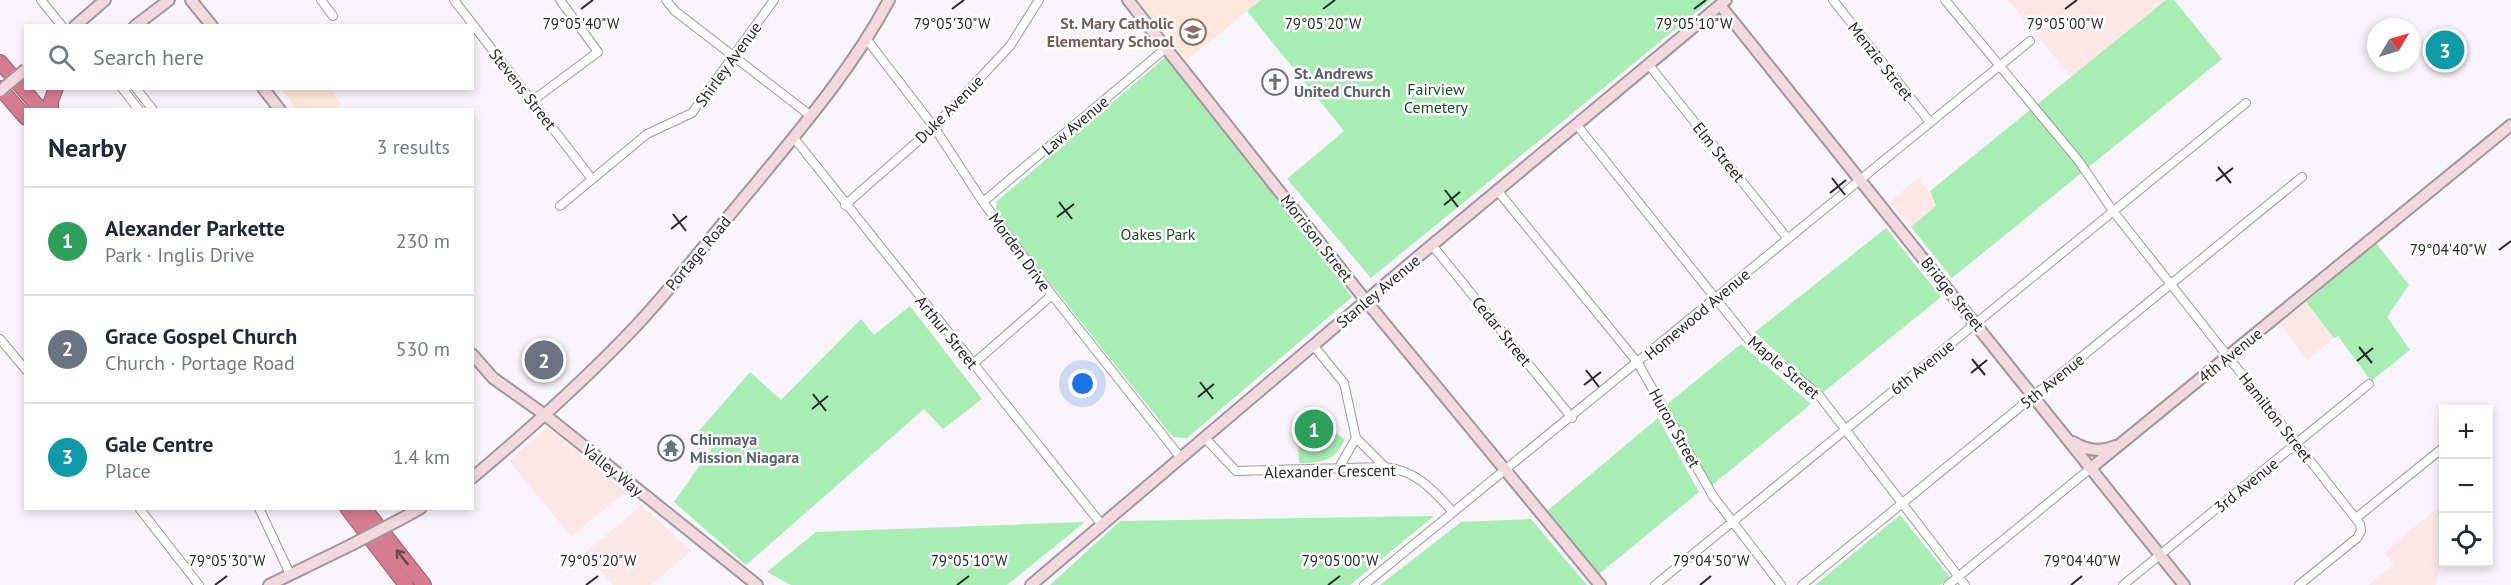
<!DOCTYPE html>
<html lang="en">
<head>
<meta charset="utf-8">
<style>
	:root { --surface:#fff; --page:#f6f6f7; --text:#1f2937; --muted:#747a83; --line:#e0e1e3; --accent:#6d3db4 }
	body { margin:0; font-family:"PT Sans",sans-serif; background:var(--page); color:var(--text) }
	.controls { position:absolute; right:18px; bottom:18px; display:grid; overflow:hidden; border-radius:0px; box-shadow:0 3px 9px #0003 }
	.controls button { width:54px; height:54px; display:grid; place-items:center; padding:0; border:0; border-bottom:2px solid var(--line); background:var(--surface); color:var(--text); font:30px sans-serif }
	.compass { position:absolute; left:2367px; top:18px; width:54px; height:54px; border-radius:50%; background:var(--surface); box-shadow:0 3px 9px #0003; rotate:52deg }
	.you { position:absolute; left:1083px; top:384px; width:21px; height:21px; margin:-15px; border:4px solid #fff; border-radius:50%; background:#1a73e8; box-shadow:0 0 0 9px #1a73e833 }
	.badge { display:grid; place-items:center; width:39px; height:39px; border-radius:50%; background:var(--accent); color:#fff; font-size:20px; font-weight:700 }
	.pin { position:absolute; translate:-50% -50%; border:3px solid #fff; box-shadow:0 2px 6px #0006 }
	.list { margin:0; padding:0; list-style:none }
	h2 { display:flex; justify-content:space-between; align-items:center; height:78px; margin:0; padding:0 24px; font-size:26px }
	h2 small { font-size:20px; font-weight:400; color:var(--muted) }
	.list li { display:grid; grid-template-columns:39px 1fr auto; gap:18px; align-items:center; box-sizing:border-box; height:108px; padding:0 24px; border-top:2px solid var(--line) }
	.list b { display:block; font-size:22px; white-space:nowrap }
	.list p { margin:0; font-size:20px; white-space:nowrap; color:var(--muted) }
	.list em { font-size:20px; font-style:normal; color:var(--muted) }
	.icon { flex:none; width:33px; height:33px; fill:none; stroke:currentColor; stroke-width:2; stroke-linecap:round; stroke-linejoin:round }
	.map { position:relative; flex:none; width:2511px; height:585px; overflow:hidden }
	.search { position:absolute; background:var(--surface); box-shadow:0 3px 9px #0003; left:24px; top:24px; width:450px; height:66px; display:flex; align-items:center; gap:15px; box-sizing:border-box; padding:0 21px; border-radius:0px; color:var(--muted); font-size:22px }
	.panel { position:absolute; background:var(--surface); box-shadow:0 3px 9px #0003; left:24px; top:108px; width:450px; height:402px; border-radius:0px }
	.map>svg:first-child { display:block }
	.industrial { fill:#fce6e6 }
	.education { fill:#fde7da }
	.green { fill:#a8edb3 }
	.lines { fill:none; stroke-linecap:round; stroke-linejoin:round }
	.street-casing { stroke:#9e99a1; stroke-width:10 }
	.secondary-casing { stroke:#9e99a1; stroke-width:14 }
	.highway-casing { stroke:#995e6c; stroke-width:16 }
	.street { stroke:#fff; stroke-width:8 }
	.secondary { stroke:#f3d8de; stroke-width:10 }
	.highway { stroke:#d67c90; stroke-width:14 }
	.secondary-bridge-casing { stroke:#9e99a1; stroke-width:14; stroke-linecap:butt }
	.secondary-bridge { stroke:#f3d8de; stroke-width:10 }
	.oneway { stroke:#6e4952 }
	.ticks { fill:none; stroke:#282729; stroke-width:2 }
	.labels { text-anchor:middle; stroke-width:5; stroke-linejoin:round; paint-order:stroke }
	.education-label { font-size:16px; font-weight:bold; fill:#785e54; stroke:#fff; text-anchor:end }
	.street-label { font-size:16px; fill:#282729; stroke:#fff }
	.worship-label { font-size:16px; font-weight:bold; fill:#5b616d; stroke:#fff; text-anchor:start }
	.park-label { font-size:16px; fill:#1a4f28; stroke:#fff }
	.ticks-label { font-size:15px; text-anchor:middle; fill:#282729; stroke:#fff; stroke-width:5; stroke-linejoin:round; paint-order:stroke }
</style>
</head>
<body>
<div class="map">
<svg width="2511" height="585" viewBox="0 0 2511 585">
	<rect width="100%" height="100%" fill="#f9f4fc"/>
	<!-- industrial -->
	<path class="industrial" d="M 2008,0 L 2166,0 L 2071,77 Z
		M 1919,177 L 1937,206 L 1911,227 L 1890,202 Z
		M 2306,302 L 2334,338 L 2307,360 L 2280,323 Z
		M 547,427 L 626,492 L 571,536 L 509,461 Z
		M 2443,503 L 2443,556 L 2436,585 L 2368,585 L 2394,564 L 2384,553 Z
		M 642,505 L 691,551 L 651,585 L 613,585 L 585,553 Z"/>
	<!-- education -->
	<path class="education" d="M 1138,0 L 1261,0 L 1187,60 Z
		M 281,89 L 330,89 L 341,103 L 333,109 L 297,109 Z"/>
	<!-- green -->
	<path class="green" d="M 1261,0 L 1711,0 L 1371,278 L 1287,179 L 1344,131 L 1247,11 Z
		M 2166,0 L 2174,0 L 2222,59 L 1952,278 L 1911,227 L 1936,206 L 1930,191 Z
		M 1168,55 L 1352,297 L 1187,438 L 1173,437 L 997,217 L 996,202 Z
		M 1886,228 L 1941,297 L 1821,394 L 1755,332 Z
		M 2376,243 L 2409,285 L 2387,317 L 2410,350 L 2371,381 L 2338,336 L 2334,338 L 2306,302 Z
		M 910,306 L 982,399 L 943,429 L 924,409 L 746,565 L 674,502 L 714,445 L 698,432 L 750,372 L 781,400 L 861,319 L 874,335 Z
		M 1741,344 L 1811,404 L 1711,486 L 1666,405 Z
		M 1304,414 L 1345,439 C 1335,461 1323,463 1299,463 L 1297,420 Z
		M 1658,418 L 1699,492 L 1599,574 L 1546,512 Z
		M 1900,515 L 1950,577 L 1940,585 L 1815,585 Z
		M 1434,516 L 1350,585 L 1050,585 L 1120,521 Z
		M 1531,519 L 1587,585 L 1380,585 L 1461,522 Z
		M 1085,522 L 1007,585 L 791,585 L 767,572 L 816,532 Z"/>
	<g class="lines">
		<!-- street casing -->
		<g class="street-casing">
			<path id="street" d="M 41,0 L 62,26
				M 321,0 L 333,16
				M 454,0 L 591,178
				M 666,0 L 675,11 L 811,116
				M 1833,0 L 1929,121
				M 1945,0 L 2078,160 L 2113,211 L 2360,524 L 2361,531 L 2357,538 L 2299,585
				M 868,41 L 934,127 L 983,202 L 1052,295 L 1181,458
				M 1649,65 L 1788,239
				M 122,88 L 139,110
				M 136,88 L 153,110
				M 532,101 L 598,52 L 560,0
				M 1576,124 L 1748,339 L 1818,394 L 1965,585
				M 794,138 L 1102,525
				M 1497,190 L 1638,363 L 1713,496 L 1781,585
				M 983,202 L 1166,48
				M 845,205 L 934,127 L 1010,46 L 1039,0
				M 560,206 L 647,134 L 692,113 L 774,0
				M 1432,245 L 1572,418
				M 0,339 L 26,370
				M 1313,345 L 1344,383 L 1356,438 L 1385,467
				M 973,364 L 1052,295
				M 1205,438 L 1236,471 L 1385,467 C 1417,471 1432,489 1453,512
				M 1338,469 L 1356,438
				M 139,508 L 199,585
				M 259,508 L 290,574
				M 2356,518 L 2444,447
				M 1364,585 L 2030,41
				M 1655,585 L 2246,103
				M 1802,585 L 2302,177
				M 1948,585 L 2091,468
				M 2123,585 L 2369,384"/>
		</g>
		<!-- secondary casing -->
		<g class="secondary-casing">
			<path id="secondary" d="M 191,0 L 212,26
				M 1128,0 L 1366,301 L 1600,585
				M 1720,5 L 2184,585
				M 75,26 L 105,0
				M 135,26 L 169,0
				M 263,88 L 280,110
				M 472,354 L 493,378 L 545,415 L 757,585
				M 2073,442 C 2086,450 2100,453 2115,446
				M 2091,468 L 2511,125
				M 472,478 C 529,430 585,380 636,326 C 677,282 714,233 753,187 C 802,127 853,68 889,0
				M 399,520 L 421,508
				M 269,585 L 351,545
				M 1031,585 L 1402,270 L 1726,0"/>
		</g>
		<!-- highway casing -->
		<g class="highway-casing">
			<path id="highway" d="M 0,62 L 41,110
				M 0,88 L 26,118
				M 51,110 L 51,101 L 56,88
				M 347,508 L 406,585
				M 364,508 L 424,585"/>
		</g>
		<!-- street -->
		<use href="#street" class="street"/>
		<!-- secondary -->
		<use href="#secondary" class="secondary"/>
		<!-- highway -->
		<use href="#highway" class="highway"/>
		<!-- secondary-bridge casing -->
		<g class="secondary-bridge-casing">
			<path id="secondary-bridge" d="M 0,91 L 26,69
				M 351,545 L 399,520"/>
		</g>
		<!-- secondary-bridge -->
		<use href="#secondary-bridge" class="secondary-bridge"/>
	</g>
	<!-- one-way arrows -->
	<defs><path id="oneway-shaft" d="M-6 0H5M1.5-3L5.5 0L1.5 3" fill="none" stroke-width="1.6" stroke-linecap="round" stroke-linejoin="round" transform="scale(1.5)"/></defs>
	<use class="oneway" href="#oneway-shaft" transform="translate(402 557) rotate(-128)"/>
	<!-- ticks -->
	<path class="ticks" d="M 581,9 L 593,0M 952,9 L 964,0M 1323,9 L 1335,0M 1694,9 L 1706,0M 2065,9 L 2077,0M 2218,167 L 2231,183M 1832,178 L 1845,195M 2216,181 L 2233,168M 1445,190 L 1458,207M 1830,193 L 1846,180M 1059,202 L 1072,219M 1444,205 L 1460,192M 673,214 L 686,231M 1057,217 L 1074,204M 671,229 L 687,216M 2499,250 L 2511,241M 2359,347 L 2372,363M 1972,359 L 1985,375M 2357,361 L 2373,348M 1586,370 L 1599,387M 1971,373 L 1987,360M 1200,382 L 1213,399M 1584,385 L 1601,372M 813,394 L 826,411M 1198,397 L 1214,384M 812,409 L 828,396M 215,585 L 227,576M 586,585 L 598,576M 957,585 L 969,576M 1328,585 L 1340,576M 1700,585 L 1711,576M 2071,585 L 2082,576"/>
	<!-- icons -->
	<defs>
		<g id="school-ring" transform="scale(1.35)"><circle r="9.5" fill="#fff" stroke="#8d6e63" stroke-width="1.5"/><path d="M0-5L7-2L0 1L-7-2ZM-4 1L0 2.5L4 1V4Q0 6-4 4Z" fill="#8d6e63"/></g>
		<g id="church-ring" transform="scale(1.35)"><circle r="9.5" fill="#fff" stroke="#6b7280" stroke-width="1.5"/><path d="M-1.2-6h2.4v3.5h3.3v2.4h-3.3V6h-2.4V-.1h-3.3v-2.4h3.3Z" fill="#6b7280"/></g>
		<g id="temple-ring" transform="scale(1.35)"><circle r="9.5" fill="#fff" stroke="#6b7280" stroke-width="1.5"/><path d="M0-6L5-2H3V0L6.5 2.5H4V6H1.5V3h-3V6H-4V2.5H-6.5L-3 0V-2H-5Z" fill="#6b7280"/></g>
	</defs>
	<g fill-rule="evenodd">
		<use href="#school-ring" x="1193" y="32"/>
		<use href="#church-ring" x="1275" y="82"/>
		<use href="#temple-ring" x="671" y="448"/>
	</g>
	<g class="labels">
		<!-- education labels -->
		<g class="education-label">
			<text x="1174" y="29">St. Mary Catholic<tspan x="1174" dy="18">Elementary School</tspan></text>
		</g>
		<!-- street labels -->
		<g class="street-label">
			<text transform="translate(1881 61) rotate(52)" y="6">Menzie Street</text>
			<text transform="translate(728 64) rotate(-54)" y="6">Shirley Avenue</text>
			<text transform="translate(523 89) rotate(52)" y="6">Stevens Street</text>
			<text transform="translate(949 109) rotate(-45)" y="6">Duke Avenue</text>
			<text transform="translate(1075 125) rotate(-40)" y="6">Law Avenue</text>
			<text transform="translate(1719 152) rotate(51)" y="6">Elm Street</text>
			<text transform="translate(1317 238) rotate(52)" y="6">Morrison Street</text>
			<text transform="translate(1020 252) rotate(54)" y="6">Morden Drive</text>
			<text transform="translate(698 253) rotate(-50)" y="6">Portage Road</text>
			<text transform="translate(1378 291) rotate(-40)" y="6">Stanley Avenue</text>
			<text transform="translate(1953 294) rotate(51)" y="6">Bridge Street</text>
			<text transform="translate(1697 314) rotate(-40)" y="6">Homewood Avenue</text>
			<text transform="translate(1502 331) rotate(51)" y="6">Cedar Street</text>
			<text transform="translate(947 332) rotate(51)" y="6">Arthur Street</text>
			<text transform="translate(2230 355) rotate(-39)" y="6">4th Avenue</text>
			<text transform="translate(1784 367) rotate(40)" y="6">Maple Street</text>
			<text transform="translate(1922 367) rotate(-39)" y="6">6th Avenue</text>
			<text transform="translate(2052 381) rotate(-39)" y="6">5th Avenue</text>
			<text transform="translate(2276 417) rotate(52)" y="6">Hamilton Street</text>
			<text transform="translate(1675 428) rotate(61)" y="6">Huron Street</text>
			<text transform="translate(613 470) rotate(39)" y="6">Valley Way</text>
			<text transform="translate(1330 471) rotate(-1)" y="6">Alexander Crescent</text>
			<text transform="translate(2246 485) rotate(-39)" y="6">3rd Avenue</text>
		</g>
		<!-- worship labels -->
		<g class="worship-label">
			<text x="1294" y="79">St. Andrews<tspan x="1294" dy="18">United Church</tspan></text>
			<text x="690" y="445">Chinmaya<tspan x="690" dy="18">Mission Niagara</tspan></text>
		</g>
		<!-- park labels -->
		<g class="park-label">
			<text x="1436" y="95">Fairview<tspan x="1436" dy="18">Cemetery</tspan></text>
			<text x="1158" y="240">Oakes Park</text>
		</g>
	</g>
	<g class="ticks-label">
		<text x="581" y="29">79°05'40"W</text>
		<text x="952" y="29">79°05'30"W</text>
		<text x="1323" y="29">79°05'20"W</text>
		<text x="1694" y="29">79°05'10"W</text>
		<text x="2065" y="29">79°05'00"W</text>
		<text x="2448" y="255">79°04'40"W</text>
		<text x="227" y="566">79°05'30"W</text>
		<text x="598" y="566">79°05'20"W</text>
		<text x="969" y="566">79°05'10"W</text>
		<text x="1340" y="566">79°05'00"W</text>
		<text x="1711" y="566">79°04'50"W</text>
		<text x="2082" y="566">79°04'40"W</text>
	</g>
</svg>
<div class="controls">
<button>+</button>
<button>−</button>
<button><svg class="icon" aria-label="locate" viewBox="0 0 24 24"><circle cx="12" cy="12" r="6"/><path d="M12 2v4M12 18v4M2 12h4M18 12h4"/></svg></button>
</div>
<svg class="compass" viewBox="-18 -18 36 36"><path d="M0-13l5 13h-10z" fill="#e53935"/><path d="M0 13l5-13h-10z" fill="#747a83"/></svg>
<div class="you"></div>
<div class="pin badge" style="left:1314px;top:429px;background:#2e9e5b">1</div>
<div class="pin badge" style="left:544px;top:360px;background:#6b7280">2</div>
<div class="pin badge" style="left:2445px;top:50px;background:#0f9aa8">3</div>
<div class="search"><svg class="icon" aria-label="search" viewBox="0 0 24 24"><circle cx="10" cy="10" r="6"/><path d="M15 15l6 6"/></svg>Search here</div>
<section class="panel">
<h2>Nearby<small>3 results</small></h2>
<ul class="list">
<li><span class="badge" style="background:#2e9e5b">1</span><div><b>Alexander Parkette</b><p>Park · Inglis Drive</p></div><em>230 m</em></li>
<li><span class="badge" style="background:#6b7280">2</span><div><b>Grace Gospel Church</b><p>Church · Portage Road</p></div><em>530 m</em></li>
<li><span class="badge" style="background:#0f9aa8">3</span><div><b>Gale Centre</b><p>Place</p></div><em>1.4 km</em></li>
</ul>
</section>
</div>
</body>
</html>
